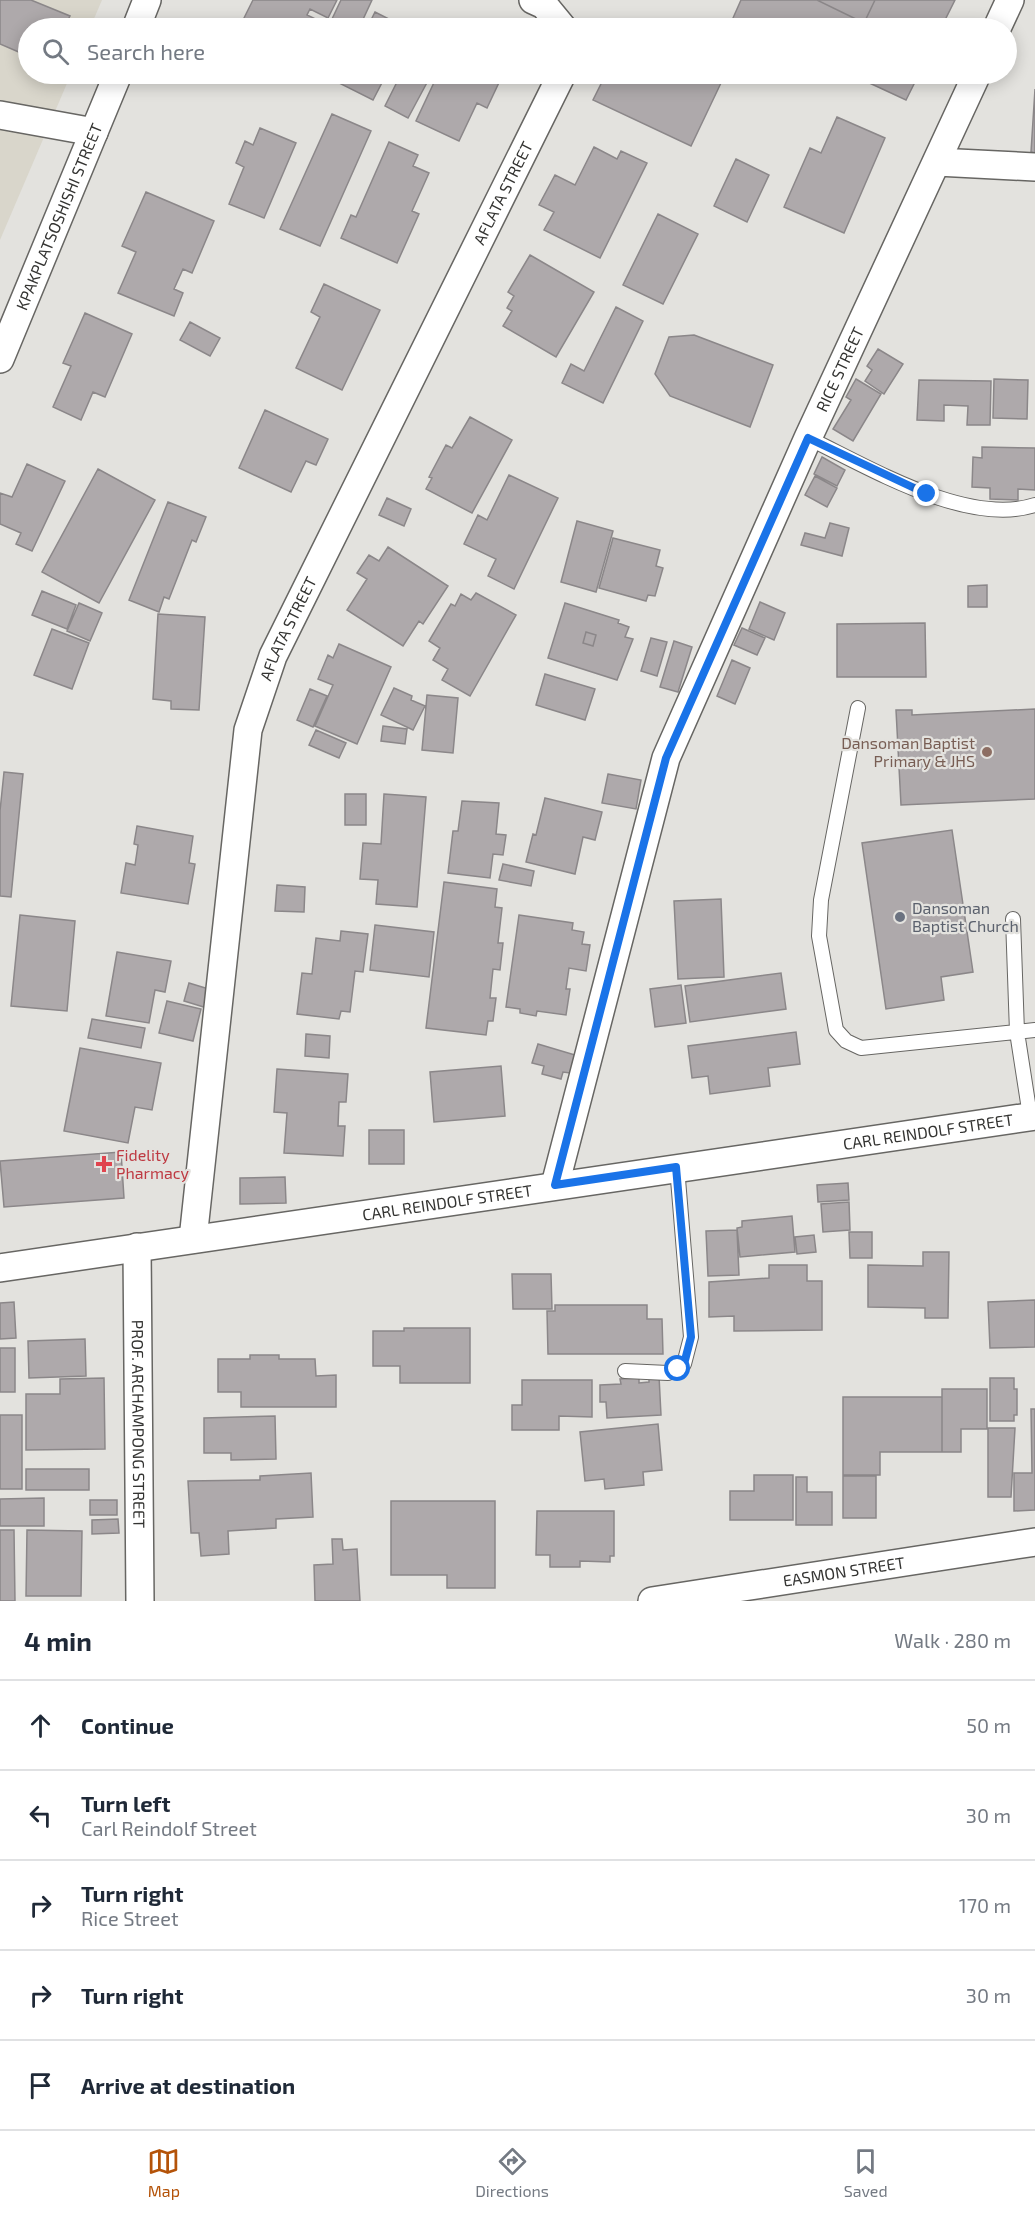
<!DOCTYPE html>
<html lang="en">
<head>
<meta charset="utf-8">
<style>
	:root { --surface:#fff; --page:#f2f2f3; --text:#1f2937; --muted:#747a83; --line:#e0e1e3; --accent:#b45309 }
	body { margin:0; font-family:"Exo 2",sans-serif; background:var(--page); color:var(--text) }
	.stop { position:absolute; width:18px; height:18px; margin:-14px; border:4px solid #1a73e8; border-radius:50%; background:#fff }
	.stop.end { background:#1a73e8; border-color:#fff; box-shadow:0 2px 6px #0008 }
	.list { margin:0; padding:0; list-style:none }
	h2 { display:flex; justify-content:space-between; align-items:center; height:78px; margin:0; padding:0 24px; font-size:26px }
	h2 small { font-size:20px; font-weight:400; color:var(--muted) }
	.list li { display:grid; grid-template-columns:39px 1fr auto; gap:18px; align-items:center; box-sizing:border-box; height:90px; padding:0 24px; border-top:2px solid var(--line) }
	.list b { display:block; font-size:22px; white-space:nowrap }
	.list p { margin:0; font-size:20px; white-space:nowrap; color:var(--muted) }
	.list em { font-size:20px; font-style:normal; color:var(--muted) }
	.icon { flex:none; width:33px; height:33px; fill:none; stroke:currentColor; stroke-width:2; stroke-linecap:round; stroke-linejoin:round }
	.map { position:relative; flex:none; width:1035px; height:1601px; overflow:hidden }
	.search { position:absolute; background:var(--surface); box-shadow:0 3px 15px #0003; left:18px; right:18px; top:18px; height:66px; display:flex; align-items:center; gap:15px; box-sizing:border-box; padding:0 21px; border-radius:33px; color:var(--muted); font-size:22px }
	.sheet { height:528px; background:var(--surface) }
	nav { display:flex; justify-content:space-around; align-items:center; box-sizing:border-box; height:84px; border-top:2px solid var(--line); background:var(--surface); font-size:16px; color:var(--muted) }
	nav a { display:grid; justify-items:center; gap:3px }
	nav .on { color:var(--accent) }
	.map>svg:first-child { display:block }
	.built { fill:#d9d6cb }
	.building { fill:#aea9ab; stroke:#8b8789; stroke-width:1.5; fill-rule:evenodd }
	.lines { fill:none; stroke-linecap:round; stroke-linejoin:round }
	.service-casing { stroke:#676663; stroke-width:16 }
	.minor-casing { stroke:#676663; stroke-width:30 }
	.service { stroke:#fff; stroke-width:14 }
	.minor { stroke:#fff; stroke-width:27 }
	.route { stroke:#1a73e8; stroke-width:8 }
	.education-dot { fill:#8d6e63; stroke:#e3e2de; stroke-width:2 }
	.worship-dot { fill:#6b7280; stroke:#e3e2de; stroke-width:2 }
	.health-dot { fill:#e0444e; stroke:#e3e2de; stroke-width:2 }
	.labels { text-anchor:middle; stroke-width:4.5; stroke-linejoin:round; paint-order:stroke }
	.street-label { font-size:16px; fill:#343432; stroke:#e3e2de }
	.education-label { font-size:16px; fill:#785e54; stroke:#e3e2de; text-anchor:end }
	.worship-label { font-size:16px; fill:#5b616d; stroke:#e3e2de; text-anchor:start }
	.health-label { font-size:16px; fill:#be3a42; stroke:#e3e2de; text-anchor:start }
</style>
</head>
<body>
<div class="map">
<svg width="1035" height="1601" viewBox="0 0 1035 1601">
	<rect width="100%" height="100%" fill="#e3e2de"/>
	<!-- built -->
	<path class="built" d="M 0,0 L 102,0 L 90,28 L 28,28 L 28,74 L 71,74 L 0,240 Z"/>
	<!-- building -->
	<path class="building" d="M 0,0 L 31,0 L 70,16 L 64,28 L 28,28 L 28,56 L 0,44 Z
		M 253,0 L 337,0 L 328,18 L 310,9 L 307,15 L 334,28 L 251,28 L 241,24 Z
		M 341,0 L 372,0 L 359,28 L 332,19 Z
		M 741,0 L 817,0 L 864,23 L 875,0 L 955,0 L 941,28 L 755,28 L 733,18 Z
		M 817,0 L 875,0 L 864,23 Z
		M 375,12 L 391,20 L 388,27 L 392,28 L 367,28 Z
		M 343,74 L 396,74 L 393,79 L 386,75 L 373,100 L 339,83 Z
		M 401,74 L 422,74 L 430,77 L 408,118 L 385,106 Z
		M 438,74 L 503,74 L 487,108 L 477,103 L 459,141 L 416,121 Z
		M 606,74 L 619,79 L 622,74 L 700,74 L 721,83 L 691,146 L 593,100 Z
		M 850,74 L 919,74 L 906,100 Z
		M 1035,89 L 1035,153 L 1031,152 Z
		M 332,114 L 371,131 L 320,246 L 280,229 Z
		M 837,117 L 885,138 L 844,233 L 784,207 L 810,148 L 821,153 Z
		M 260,128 L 296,143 L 264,218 L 229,204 L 244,167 L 236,163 L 245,141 L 253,145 Z
		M 389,142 L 418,155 L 413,166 L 429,173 L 412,211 L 419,214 L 397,263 L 341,238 L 351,215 L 356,217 Z
		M 594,147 L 617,159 L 621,151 L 647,163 L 600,258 L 544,230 L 554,212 L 539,205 L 555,175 L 575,185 Z
		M 736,159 L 769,175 L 747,222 L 714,206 Z
		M 146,192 L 214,221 L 192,273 L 183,269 L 174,289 L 183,293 L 174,316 L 118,293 L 136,252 L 122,246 Z
		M 658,214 L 698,234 L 663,304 L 623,285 Z
		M 530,255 L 594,292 L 556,357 L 503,326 L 512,311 L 507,308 L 514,296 L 508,292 Z
		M 324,284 L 380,310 L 342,390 L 296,368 L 320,317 L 311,312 Z
		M 616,307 L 643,321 L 603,403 L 562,383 L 571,364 L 584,371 Z
		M 85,313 L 132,334 L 105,397 L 93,392 L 81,420 L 53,407 L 71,366 L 63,363 Z
		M 190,322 L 220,338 L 210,356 L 180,340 Z
		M 694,335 L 773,365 L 750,427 L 670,396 L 655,374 L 669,337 Z
		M 878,349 L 903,364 L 884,394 L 865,381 L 872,370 L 867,366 Z
		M 856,379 L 881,394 L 853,441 L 833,429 L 851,400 L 846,397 Z
		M 994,379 L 1028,380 L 1027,419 L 993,418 Z
		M 919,380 L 991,381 L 990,425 L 967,425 L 968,406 L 944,405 L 944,421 L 917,420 Z
		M 265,410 L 328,439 L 316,465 L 306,461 L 291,492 L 239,468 Z
		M 470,417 L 512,440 L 472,513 L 426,489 L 432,478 L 429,477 L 446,445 L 452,448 Z
		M 982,447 L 1035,448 L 1035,490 L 1018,489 L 1018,500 L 990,499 L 990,488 L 972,487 L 973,457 L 982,458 Z
		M 822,457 L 845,470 L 837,486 L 814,474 Z
		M 27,464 L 65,481 L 32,551 L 16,544 L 21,533 L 0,524 L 0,493 L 12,497 Z
		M 98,469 L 155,500 L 99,603 L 42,572 Z
		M 509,475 L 558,498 L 514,589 L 488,576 L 496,559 L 464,544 L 478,515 L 487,520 Z
		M 815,476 L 837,488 L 827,507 L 805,495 Z
		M 387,498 L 411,509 L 404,526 L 379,515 Z
		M 168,502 L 206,517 L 196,542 L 192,540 L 169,599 L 164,597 L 159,612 L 129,600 Z
		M 577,521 L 613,531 L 596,592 L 561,582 Z
		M 830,523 L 849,528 L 842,556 L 801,545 L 805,533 L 825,538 Z
		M 613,538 L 660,550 L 656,566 L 663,568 L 655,596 L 648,595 L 646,601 L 599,588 Z
		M 388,547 L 448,586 L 423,624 L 419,621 L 403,646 L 347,610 L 367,579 L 357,573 L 369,555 L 379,561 Z
		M 987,585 L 987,607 L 968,607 L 968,586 Z
		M 42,591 L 76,605 L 67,629 L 32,615 Z
		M 476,593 L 516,615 L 470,696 L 442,680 L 448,669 L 433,660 L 440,648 L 429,641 L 451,604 L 455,606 L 461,594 L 471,600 Z
		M 760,602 L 785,613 L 774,640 L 749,629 Z
		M 79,603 L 102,613 L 90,641 L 67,631 Z
		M 565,603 L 619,620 L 618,623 L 629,627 L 625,637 L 633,639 L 617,680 L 548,658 ZM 586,632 L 596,635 L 593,646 L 583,643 Z
		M 158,614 L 205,617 L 199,710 L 171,709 L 171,701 L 153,699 Z
		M 925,623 L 926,677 L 837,677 L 837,624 Z
		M 742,628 L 765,638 L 757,655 L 734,645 Z
		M 52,629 L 89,643 L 72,689 L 34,675 Z
		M 586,632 L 596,635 L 593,646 L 583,643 Z
		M 651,638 L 667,642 L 657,676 L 641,671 Z
		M 674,641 L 692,647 L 678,692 L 660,687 Z
		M 339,644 L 391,667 L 357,744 L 315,726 L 333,685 L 318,679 L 328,655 L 333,658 Z
		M 732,660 L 750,668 L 735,704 L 717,696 Z
		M 545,674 L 595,689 L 585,720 L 536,705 Z
		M 394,688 L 412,696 L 411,700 L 425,706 L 413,730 L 381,715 Z
		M 310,689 L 327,696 L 313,727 L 297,720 Z
		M 427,695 L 458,698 L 453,753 L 422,750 Z
		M 1035,709 L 1035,799 L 901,805 L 896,710 L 912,710 L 912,715 Z
		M 383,726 L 407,729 L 405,744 L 381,741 Z
		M 316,730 L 346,743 L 339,758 L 309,745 Z
		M 4,772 L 23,774 L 11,897 L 0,896 L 0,811 Z
		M 608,774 L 641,780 L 636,809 L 602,803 Z
		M 345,794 L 366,794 L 366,825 L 345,825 Z
		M 384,794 L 426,797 L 417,907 L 376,904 L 378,880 L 360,879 L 363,843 L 381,844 Z
		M 545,798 L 602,812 L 595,840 L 583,837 L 575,874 L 526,862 L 533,834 L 536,835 Z
		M 462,801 L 499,803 L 496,834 L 506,835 L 503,855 L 493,854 L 490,878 L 448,873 L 453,831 L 458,831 Z
		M 137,826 L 193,836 L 189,863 L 195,864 L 188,904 L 121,893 L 126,863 L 135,865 L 138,845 L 134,844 Z
		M 952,830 L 973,972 L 941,977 L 944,1000 L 886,1009 L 862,843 Z
		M 503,864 L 534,871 L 531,886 L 499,880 Z
		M 444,882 L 497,889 L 495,907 L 502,908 L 498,943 L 503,943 L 500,970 L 493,969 L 490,998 L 496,998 L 493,1021 L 488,1021 L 486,1035 L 426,1028 Z
		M 277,885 L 305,887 L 304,912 L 275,911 Z
		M 721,899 L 724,977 L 678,979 L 674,901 Z
		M 20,915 L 75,921 L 67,1011 L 11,1006 Z
		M 519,915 L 573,923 L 572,930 L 584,932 L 582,944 L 590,945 L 586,971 L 569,968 L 566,989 L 570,989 L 566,1015 L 537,1011 L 536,1016 L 520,1013 L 520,1009 L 506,1007 Z
		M 375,925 L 434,932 L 429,977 L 370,970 Z
		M 341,931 L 368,934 L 363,972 L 355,971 L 350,1012 L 341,1011 L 339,1019 L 297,1014 L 302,973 L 312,974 L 316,938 L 340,941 Z
		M 117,952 L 171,961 L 165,992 L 155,990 L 149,1023 L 106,1016 Z
		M 781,973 L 786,1009 L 690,1022 L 685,986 Z
		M 189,983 L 212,990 L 207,1008 L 184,1001 Z
		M 681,985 L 686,1023 L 655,1027 L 650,989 Z
		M 167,1001 L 201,1009 L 193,1041 L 159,1033 Z
		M 92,1019 L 145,1028 L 141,1048 L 88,1038 Z
		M 796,1032 L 800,1064 L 768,1068 L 770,1086 L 710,1094 L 708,1076 L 692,1078 L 688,1046 Z
		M 306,1034 L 330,1036 L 329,1058 L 305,1056 Z
		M 538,1044 L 575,1055 L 570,1073 L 563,1072 L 561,1079 L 542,1074 L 544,1066 L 532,1063 Z
		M 80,1048 L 161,1063 L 152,1110 L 135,1107 L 128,1143 L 64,1131 Z
		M 501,1066 L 505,1116 L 434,1122 L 430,1072 Z
		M 277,1069 L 348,1074 L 346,1102 L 339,1102 L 338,1126 L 345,1126 L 343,1156 L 284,1153 L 287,1113 L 274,1112 Z
		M 369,1130 L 404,1130 L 404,1164 L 369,1164 Z
		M 121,1152 L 124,1198 L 4,1207 L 0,1161 Z
		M 285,1177 L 286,1203 L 240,1204 L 240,1178 Z
		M 848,1183 L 849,1200 L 818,1202 L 817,1185 Z
		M 849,1202 L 850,1230 L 823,1232 L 821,1204 Z
		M 792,1216 L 795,1252 L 740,1257 L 737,1228 L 742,1227 L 742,1221 Z
		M 737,1230 L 739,1275 L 708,1276 L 706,1231 Z
		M 849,1232 L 872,1232 L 872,1258 L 850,1258 Z
		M 814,1235 L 816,1252 L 797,1254 L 795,1237 Z
		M 923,1252 L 949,1252 L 948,1318 L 925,1318 L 925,1308 L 868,1307 L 868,1265 L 923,1266 Z
		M 769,1265 L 807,1265 L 807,1281 L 822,1281 L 822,1330 L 734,1331 L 734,1316 L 709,1317 L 709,1282 L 769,1278 Z
		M 512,1274 L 551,1274 L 552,1309 L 513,1309 Z
		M 1035,1300 L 1035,1347 L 990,1348 L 988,1302 Z
		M 14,1302 L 16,1338 L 0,1339 L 0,1303 Z
		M 555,1305 L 647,1305 L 647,1319 L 662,1319 L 663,1354 L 548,1354 L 547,1311 L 555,1311 Z
		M 404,1328 L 470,1328 L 470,1383 L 400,1383 L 400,1366 L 373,1366 L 373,1331 L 404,1331 Z
		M 85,1339 L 86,1376 L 29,1378 L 28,1341 Z
		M 0,1348 L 15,1348 L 15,1392 L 0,1392 Z
		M 250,1355 L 279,1355 L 279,1359 L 315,1359 L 316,1376 L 336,1375 L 336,1407 L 241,1407 L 241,1392 L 218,1392 L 218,1359 L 250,1359 Z
		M 649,1376 L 659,1376 L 661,1415 L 607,1418 L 606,1402 L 600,1402 L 600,1385 L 621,1384 L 620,1379 L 639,1378 L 639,1383 L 649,1382 Z
		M 104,1378 L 105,1449 L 26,1450 L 26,1394 L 60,1394 L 60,1379 Z
		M 990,1378 L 1014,1378 L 1014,1389 L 1017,1389 L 1017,1415 L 1014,1415 L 1014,1421 L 990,1421 Z
		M 522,1380 L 592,1380 L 592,1417 L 559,1416 L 559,1430 L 512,1430 L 512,1405 L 522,1405 Z
		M 942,1389 L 987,1389 L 987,1429 L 961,1429 L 961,1452 L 942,1452 Z
		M 843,1397 L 942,1397 L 942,1452 L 880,1452 L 880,1475 L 843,1475 Z
		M 1031,1409 L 1035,1409 L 1035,1510 L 1014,1511 L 1014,1473 L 1032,1473 Z
		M 0,1415 L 22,1415 L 22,1489 L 0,1489 Z
		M 275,1416 L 276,1459 L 231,1460 L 231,1453 L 204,1453 L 204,1418 Z
		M 658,1424 L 662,1470 L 643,1472 L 644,1485 L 605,1489 L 604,1479 L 585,1481 L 580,1432 Z
		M 988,1428 L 1015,1428 L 1011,1497 L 988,1497 Z
		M 26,1469 L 89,1469 L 89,1490 L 26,1490 Z
		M 311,1473 L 313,1517 L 276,1519 L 276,1528 L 228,1531 L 229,1554 L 201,1556 L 199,1533 L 191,1533 L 188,1481 L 260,1480 L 260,1476 Z
		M 754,1475 L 793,1475 L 793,1520 L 730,1520 L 730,1491 L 754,1491 Z
		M 843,1476 L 876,1476 L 876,1518 L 843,1518 Z
		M 796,1477 L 807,1477 L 807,1492 L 832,1492 L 832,1525 L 796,1525 Z
		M 44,1498 L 44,1526 L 0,1526 L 0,1499 Z
		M 90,1500 L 117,1500 L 117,1515 L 90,1515 Z
		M 391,1501 L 495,1501 L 495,1588 L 447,1588 L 447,1575 L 391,1575 Z
		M 537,1511 L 614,1511 L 614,1556 L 610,1556 L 610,1562 L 580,1561 L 580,1567 L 550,1567 L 550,1555 L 536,1555 Z
		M 118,1519 L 119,1533 L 92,1534 L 92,1520 Z
		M 0,1530 L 14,1530 L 15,1601 L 0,1601 Z
		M 27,1530 L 82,1531 L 81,1596 L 26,1596 Z
		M 332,1539 L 342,1539 L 343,1550 L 357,1549 L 360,1601 L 315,1601 L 314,1565 L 333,1564 Z"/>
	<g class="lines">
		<!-- service casing -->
		<g class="service-casing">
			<path id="service" d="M 808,438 C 869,467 967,527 1035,505
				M 858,708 L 821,900 L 819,936 L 836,1030 L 846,1041 L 861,1048 L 1035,1030
				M 1013,919 L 1017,1032 L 1030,1116
				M 625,1371 L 668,1373 L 684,1364 L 691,1337 L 677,1167"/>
		</g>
		<!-- minor casing -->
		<g class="minor-casing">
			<g id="minor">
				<path d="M 533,0 L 544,5 L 563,28"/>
				<path d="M 136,28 L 147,0"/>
				<path d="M 997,28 L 1010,0"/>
				<path d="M 0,115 L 94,132"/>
				<path d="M 937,162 L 1035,167"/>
				<path id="s1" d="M 0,359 L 118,74"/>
				<path id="s2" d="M 555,1185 L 666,758 L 808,438 L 977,74"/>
				<path id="s3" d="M 193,1239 L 248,730 L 273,656 L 562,74"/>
				<path id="s4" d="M 137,1247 L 140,1601"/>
				<path id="s5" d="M 0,1268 L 1035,1116"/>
				<path id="s6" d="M 652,1601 L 1035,1542"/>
			</g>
		</g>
		<!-- service -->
		<use href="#service" class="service"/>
		<!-- minor -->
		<use href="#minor" class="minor"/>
	</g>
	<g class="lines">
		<!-- route -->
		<path class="route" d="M 678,1369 L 684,1364 L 691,1337 L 676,1167 L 555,1185 L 666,758 L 808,438 L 927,494"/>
	</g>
	<!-- markers -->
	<circle class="education-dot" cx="987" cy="752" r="6"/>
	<circle class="worship-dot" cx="900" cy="917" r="6"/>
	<path class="health-dot" d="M101 1155h6v6h6v6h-6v6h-6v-6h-6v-6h6z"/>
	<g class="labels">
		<!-- street labels -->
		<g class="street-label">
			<text dy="6" stroke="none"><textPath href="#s3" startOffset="1107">AFLATA STREET</textPath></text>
			<text dy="6" stroke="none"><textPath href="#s1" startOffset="154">KPAKPLATSOSHISHI STREET</textPath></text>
			<text dy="6" stroke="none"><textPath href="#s2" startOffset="867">RICE STREET</textPath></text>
			<text dy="6" stroke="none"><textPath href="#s3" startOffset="621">AFLATA STREET</textPath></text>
			<text dy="6" stroke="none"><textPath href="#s5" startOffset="938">CARL REINDOLF STREET</textPath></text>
			<text dy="6" stroke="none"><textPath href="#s5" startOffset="452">CARL REINDOLF STREET</textPath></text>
			<text dy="6" stroke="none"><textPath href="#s4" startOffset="177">PROF. ARCHAMPONG STREET</textPath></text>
			<text dy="6" stroke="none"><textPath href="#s6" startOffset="194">EASMON STREET</textPath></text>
		</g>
		<!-- education labels -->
		<g class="education-label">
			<text x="975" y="749">Dansoman Baptist<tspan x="975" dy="18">Primary &amp; JHS</tspan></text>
		</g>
		<!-- worship labels -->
		<g class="worship-label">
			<text x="912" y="914">Dansoman<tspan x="912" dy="18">Baptist Church</tspan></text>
		</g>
		<!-- health labels -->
		<g class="health-label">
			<text x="116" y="1161">Fidelity<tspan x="116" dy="18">Pharmacy</tspan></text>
		</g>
	</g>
</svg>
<div class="stop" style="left:678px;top:1369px"></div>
<div class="stop end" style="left:927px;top:494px"></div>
<div class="search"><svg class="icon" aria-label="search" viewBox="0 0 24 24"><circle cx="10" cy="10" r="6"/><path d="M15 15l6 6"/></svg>Search here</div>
</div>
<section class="sheet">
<h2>4 min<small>Walk · 280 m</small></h2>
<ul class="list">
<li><svg class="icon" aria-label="ahead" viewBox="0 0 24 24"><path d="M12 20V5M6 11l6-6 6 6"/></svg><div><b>Continue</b></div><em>50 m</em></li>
<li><svg class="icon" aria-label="left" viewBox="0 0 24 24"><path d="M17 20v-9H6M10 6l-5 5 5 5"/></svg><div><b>Turn left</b><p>Carl Reindolf Street</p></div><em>30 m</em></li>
<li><svg class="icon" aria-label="right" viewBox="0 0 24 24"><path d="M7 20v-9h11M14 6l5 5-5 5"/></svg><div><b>Turn right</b><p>Rice Street</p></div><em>170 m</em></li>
<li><svg class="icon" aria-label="right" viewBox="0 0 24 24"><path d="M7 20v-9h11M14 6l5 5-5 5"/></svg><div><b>Turn right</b></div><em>30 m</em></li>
<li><svg class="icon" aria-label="arrive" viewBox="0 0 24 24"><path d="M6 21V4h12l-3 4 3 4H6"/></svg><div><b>Arrive at destination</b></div></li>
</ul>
</section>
<nav>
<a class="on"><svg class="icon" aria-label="map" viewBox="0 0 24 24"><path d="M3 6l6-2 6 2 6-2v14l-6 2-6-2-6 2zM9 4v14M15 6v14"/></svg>Map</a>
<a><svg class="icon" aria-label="directions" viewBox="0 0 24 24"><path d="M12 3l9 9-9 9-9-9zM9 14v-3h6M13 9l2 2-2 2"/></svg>Directions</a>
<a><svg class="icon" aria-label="saved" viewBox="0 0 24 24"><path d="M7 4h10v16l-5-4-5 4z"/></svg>Saved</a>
</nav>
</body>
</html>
